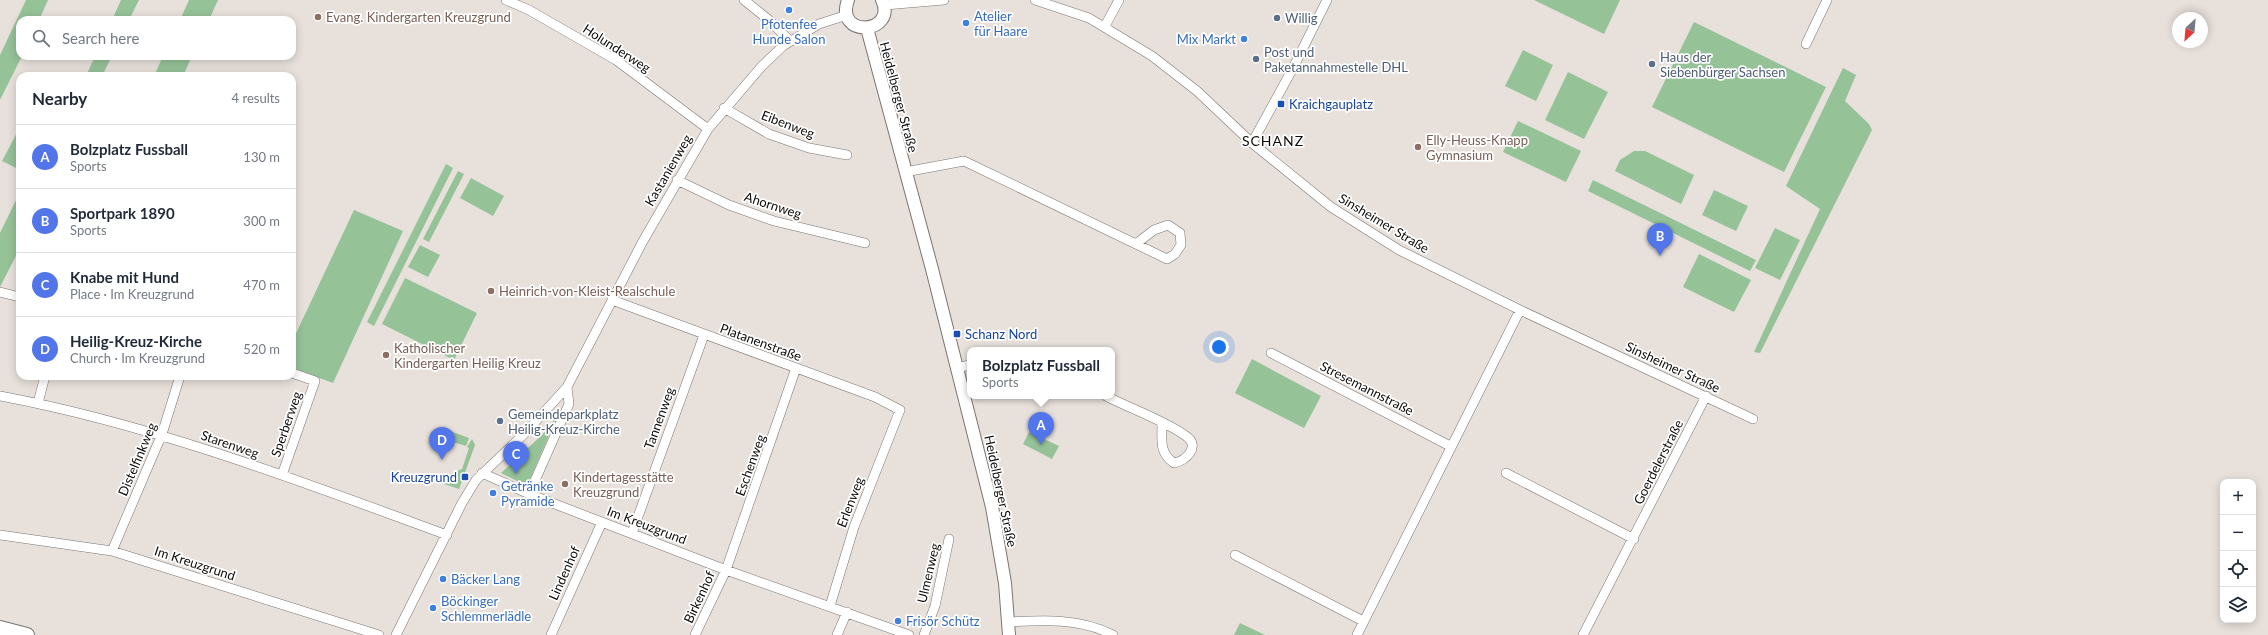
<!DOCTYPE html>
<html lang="en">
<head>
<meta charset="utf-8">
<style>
	:root { --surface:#fff; --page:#f2f2f3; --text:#1f2937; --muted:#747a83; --line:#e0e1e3; --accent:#5276ea }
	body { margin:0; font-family:Lato,sans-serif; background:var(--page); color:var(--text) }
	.controls { position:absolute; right:12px; bottom:12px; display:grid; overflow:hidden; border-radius:8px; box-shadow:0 2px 10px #0003 }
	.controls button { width:36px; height:36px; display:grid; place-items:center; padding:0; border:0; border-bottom:1px solid var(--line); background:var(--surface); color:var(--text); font:20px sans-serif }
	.compass { position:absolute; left:2172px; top:12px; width:36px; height:36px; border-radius:50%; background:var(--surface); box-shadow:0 2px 10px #0003; rotate:206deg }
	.you { position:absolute; left:1219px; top:347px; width:14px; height:14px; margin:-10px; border:3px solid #fff; border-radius:50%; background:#1a73e8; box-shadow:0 0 0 6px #1a73e833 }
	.badge { display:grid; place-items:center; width:26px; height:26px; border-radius:50%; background:var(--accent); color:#fff; font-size:13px; font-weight:700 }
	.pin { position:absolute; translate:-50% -33px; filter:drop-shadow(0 1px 2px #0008) }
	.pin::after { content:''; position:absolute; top:21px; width:14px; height:12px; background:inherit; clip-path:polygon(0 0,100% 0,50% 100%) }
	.popup { position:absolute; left:967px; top:347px; width:148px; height:52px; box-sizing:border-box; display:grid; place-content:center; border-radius:8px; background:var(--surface); filter:drop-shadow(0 1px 3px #0005); font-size:13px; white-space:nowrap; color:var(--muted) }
	.popup b { font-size:15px; color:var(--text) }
	.popup::after { content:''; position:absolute; left:50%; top:100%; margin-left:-8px; border:8px solid transparent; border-top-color:var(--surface) }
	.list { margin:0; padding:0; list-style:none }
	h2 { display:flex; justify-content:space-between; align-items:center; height:52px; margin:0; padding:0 16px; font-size:17px }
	h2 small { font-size:13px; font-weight:400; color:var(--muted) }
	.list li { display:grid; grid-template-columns:26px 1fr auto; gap:12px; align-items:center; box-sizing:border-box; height:64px; padding:0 16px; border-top:1px solid var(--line) }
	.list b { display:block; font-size:15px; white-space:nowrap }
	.list p { margin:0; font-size:13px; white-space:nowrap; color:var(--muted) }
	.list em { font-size:13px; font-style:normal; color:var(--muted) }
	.icon { flex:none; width:22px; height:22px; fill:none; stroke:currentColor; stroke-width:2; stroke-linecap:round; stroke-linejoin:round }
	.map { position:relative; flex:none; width:2268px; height:635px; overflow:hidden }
	.search { position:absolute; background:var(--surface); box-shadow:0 2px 10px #0003; left:16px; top:16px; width:280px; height:44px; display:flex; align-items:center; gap:10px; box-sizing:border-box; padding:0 14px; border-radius:12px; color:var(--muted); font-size:15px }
	.panel { position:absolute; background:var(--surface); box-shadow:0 2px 10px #0003; left:16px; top:72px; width:280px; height:308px; border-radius:12px }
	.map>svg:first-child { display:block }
	.green { fill:#96c298 }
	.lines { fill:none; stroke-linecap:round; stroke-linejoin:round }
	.street-casing { stroke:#7b7571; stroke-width:10 }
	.secondary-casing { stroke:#7b7571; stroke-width:14 }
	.primary-casing { stroke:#7b7571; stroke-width:16 }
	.street { stroke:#fff; stroke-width:9 }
	.secondary { stroke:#fff; stroke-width:12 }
	.primary { stroke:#fff; stroke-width:14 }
	.shop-dot { fill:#3f7fe0; stroke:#fff; stroke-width:1.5 }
	.education-dot { fill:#8d6e63; stroke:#fff; stroke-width:1.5 }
	.service-dot { fill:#5c6f8a; stroke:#fff; stroke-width:1.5 }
	.transit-dot { fill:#1a4fb4; stroke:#fff; stroke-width:1.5 }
	.labels { text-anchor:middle; stroke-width:3.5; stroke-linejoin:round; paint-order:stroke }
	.shop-label { font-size:13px; fill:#366cbe; stroke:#fff; text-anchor:start }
	.education-label { font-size:13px; fill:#785e54; stroke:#fff; text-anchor:start }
	.service-label { font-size:13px; fill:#4e5e75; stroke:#fff; text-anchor:start }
	.street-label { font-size:13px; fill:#0e0c0a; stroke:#fff }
	.transit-label { font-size:13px; fill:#164399; stroke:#fff; text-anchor:start }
	.neighbourhood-label { font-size:14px; letter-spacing:1px; fill:#0e0c0a; stroke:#fff }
</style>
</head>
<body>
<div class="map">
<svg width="2268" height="635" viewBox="0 0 2268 635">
	<rect width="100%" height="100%" fill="#e7e0db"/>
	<!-- green -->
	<path class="green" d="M 26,0 L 48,0 L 39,20 L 20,20 L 20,56 L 22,56 L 0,100 L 0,55 Z
		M 121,0 L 139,0 L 129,20 L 112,20 Z
		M 189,0 L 218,0 L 209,20 L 180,20 Z
		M 1534,0 L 1620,0 L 1604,34 Z
		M 1694,22 L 1826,87 L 1784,172 L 1652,107 Z
		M 1523,50 L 1553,65 L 1536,101 L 1505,86 Z
		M 95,56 L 112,56 L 102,76 L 86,76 Z
		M 163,56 L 192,56 L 183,76 L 154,76 Z
		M 1843,68 L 1856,75 L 1845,101 L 1869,124 L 1872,130 L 1760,353 L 1754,352 L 1820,209 L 1786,186 Z
		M 1568,72 L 1608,92 L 1584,139 L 1545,120 Z
		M 1518,121 L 1581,151 L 1566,182 L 1503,152 Z
		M 20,127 L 20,170 L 2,161 Z
		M 1634,151 L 1645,151 L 1694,175 L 1681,204 L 1615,171 L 1620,160 Z
		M 446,164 L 453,168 L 374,326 L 367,322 Z
		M 458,171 L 464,174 L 429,242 L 423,239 Z
		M 471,178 L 504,196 L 493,216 L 460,198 Z
		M 1593,180 L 1756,260 L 1750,271 L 1588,191 Z
		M 1714,190 L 1748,206 L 1736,231 L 1702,215 Z
		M 20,192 L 20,248 L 0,287 L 0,233 Z
		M 354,210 L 403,231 L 333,383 L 292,368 L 292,342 Z
		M 1775,228 L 1800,240 L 1780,280 L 1755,268 Z
		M 420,245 L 440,255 L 428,277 L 408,267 Z
		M 1699,254 L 1751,280 L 1734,312 L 1683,287 Z
		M 405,278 L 477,313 L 454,360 L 382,324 Z
		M 1252,359 L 1321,396 L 1304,428 L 1235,393 Z
		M 558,415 L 527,486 L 501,473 L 543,434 Z
		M 450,431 L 469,438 L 466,446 L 453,442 L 447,445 L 442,442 L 444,435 Z
		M 1029,432 L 1059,446 L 1052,459 L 1023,444 Z
		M 472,439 L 475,445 L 459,489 L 441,483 L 443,477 L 462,469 L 469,448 L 467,447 Z
		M 1240,623 L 1265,635 L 1234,635 Z"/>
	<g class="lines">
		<!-- street casing -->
		<g class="street-casing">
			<path id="street" d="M 506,0 L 529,10 L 616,60 L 708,129
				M 744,0 L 769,20 L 790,41
				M 1035,0 L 1089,18 L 1152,56 L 1197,91 L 1252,143 L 1331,207 L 1399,250 L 1520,310 L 1753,419
				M 885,5 L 944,0
				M 1105,26 L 1119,0
				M 1806,44 L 1827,0
				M 724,108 L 769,134 L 809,148 L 847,155
				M 1252,143 L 1293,68 L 1327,0
				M 905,172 L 964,161 L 1167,259 L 1175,254 L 1181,245 L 1180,233 L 1168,225 L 1154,230 L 1137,243
				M 677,180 L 729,205 L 774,221 L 865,243
				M 0,292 L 20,297
				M 612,300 L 875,397 L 900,410 L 854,527 L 830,606
				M 1271,353 L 1450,446
				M 956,368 L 970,365
				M 0,396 C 154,425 300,481 447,535
				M 1106,396 C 1129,408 1166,421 1186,436 C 1201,446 1186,461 1174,463 C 1159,453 1162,440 1162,423
				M 38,403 L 45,376
				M 482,473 L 529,494 L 726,570 L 909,635
				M 1506,473 L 1634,539
				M 282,475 L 315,381 L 292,373
				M 529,494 L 569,404 L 567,387
				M 632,533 L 704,335
				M 0,535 L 112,551 L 379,635
				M 112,551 L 162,434 L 180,376
				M 1235,555 L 1363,621
				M 1008,622 C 1044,620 1080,618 1113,635
				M 396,635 L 462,503 L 476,480 L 525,433 L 567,387 L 643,241 L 708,129 L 762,66 L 783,46 L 819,24 L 847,15
				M 551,635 L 602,522
				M 695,635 L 726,570 L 796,368
				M 837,635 L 847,612
				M 924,635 L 935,606 L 949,539
				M 1357,635 L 1520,310
				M 1583,635 L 1706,396"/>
		</g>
		<!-- secondary casing -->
		<g class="secondary-casing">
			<path id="secondary" d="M 848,0 C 834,39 898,34 882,0
				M 867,28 L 932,269 L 992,507 L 1005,583 L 1009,635"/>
		</g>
		<!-- primary casing -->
		<g class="primary-casing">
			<path id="primary" d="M 0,628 L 27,635"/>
		</g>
		<!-- street -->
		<use href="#street" class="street"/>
		<!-- secondary -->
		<use href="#secondary" class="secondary"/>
		<!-- primary -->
		<use href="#primary" class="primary"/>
	</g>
	<!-- markers -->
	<g class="shop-dot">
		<circle cx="789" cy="10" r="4"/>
		<circle cx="966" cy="23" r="4"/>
		<circle cx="1244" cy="39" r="4"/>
		<circle cx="493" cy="493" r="4"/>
		<circle cx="443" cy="579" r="4"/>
		<circle cx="433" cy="608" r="4"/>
		<circle cx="898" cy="621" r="4"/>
	</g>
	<g class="education-dot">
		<circle cx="318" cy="17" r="4"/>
		<circle cx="1418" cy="147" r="4"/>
		<circle cx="491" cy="291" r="4"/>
		<circle cx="386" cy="355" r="4"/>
		<circle cx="565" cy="484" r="4"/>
	</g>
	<g class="service-dot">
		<circle cx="1277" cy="18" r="4"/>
		<circle cx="1256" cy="59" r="4"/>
		<circle cx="1652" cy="64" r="4"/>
		<circle cx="500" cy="421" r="4"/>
	</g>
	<g class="transit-dot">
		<rect x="1277" y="100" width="8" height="8" rx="2"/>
		<rect x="953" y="330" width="8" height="8" rx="2"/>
		<rect x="461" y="473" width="8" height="8" rx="2"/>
	</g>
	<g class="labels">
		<!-- shop labels -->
		<g class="shop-label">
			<text x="974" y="21">Atelier<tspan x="974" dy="15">für Haare</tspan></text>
			<text x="789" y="29" text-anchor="middle">Pfotenfee<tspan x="789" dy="15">Hunde Salon</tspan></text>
			<text x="1236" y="44" text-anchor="end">Mix Markt</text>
			<text x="501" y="491">Getränke<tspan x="501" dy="15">Pyramide</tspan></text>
			<text x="451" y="584">Bäcker Lang</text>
			<text x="441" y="606">Böckinger<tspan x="441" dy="15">Schlemmerlädle</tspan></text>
			<text x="906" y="626">Frisör Schütz</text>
		</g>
		<!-- education labels -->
		<g class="education-label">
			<text x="326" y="22">Evang. Kindergarten Kreuzgrund</text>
			<text x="1426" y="145">Elly-Heuss-Knapp<tspan x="1426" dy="15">Gymnasium</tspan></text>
			<text x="499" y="296">Heinrich-von-Kleist-Realschule</text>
			<text x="394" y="353">Katholischer<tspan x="394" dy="15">Kindergarten Heilig Kreuz</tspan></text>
			<text x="573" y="482">Kindertagesstätte<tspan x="573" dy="15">Kreuzgrund</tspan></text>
		</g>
		<!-- service labels -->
		<g class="service-label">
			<text x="1285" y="23">Willig</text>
			<text x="1264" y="57">Post und<tspan x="1264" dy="15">Paketannahmestelle DHL</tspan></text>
			<text x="1660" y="62">Haus der<tspan x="1660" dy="15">Siebenbürger Sachsen</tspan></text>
			<text x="508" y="419">Gemeindeparkplatz<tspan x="508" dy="15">Heilig-Kreuz-Kirche</tspan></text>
		</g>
		<!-- street labels -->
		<g class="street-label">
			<text transform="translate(617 48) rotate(33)" y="5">Holunderweg</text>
			<text transform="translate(899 97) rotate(75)" y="5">Heidelberger Straße</text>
			<text transform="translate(788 124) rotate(21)" y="5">Eibenweg</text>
			<text transform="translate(668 170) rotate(-60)" y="5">Kastanienweg</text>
			<text transform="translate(773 205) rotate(18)" y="5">Ahornweg</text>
			<text transform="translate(1384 223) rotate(31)" y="5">Sinsheimer Straße</text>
			<text transform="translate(761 342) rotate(20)" y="5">Platanenstraße</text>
			<text transform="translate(1673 367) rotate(25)" y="5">Sinsheimer Straße</text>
			<text transform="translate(1367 388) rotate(27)" y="5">Stresemannstraße</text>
			<text transform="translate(659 418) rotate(-70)" y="5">Tannenweg</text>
			<text transform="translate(286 424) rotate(-71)" y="5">Sperberweg</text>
			<text transform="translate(230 444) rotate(19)" y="5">Starenweg</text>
			<text transform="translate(137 459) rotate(-67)" y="5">Distelfinkweg</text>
			<text transform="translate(1658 462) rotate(-63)" y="5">Goerdelerstraße</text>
			<text transform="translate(750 465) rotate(-70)" y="5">Eschenweg</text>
			<text transform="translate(1001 491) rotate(78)" y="5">Heidelberger Straße</text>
			<text transform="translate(850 502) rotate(-69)" y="5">Erlenweg</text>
			<text transform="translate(647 525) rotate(21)" y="5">Im Kreuzgrund</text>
			<text transform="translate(195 563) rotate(18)" y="5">Im Kreuzgrund</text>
			<text transform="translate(564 573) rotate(-66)" y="5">Lindenhof</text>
			<text transform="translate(928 573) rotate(-77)" y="5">Ulmenweg</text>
			<text transform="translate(699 597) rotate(-65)" y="5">Birkenhof</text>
		</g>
		<!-- transit labels -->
		<g class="transit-label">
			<text x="1289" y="109">Kraichgauplatz</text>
			<text x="965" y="339">Schanz Nord</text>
			<text x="457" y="482" text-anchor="end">Kreuzgrund</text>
		</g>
		<!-- neighbourhood labels -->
		<g class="neighbourhood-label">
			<text x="1273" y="146">SCHANZ</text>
		</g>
	</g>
</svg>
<div class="controls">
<button>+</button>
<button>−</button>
<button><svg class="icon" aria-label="locate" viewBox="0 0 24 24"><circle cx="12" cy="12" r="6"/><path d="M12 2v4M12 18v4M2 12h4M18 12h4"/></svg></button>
<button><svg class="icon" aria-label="layers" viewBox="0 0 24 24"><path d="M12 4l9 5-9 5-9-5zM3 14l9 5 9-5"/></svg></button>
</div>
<svg class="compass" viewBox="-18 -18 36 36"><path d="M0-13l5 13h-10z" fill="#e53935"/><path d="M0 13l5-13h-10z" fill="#747a83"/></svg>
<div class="you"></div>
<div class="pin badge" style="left:1041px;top:445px">A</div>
<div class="popup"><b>Bolzplatz Fussball</b>Sports</div>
<div class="pin badge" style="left:1660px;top:256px">B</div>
<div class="pin badge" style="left:516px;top:474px">C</div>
<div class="pin badge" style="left:442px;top:460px">D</div>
<div class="search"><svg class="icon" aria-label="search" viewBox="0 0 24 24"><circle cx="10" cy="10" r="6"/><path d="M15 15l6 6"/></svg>Search here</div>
<section class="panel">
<h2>Nearby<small>4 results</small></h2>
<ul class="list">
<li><span class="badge">A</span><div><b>Bolzplatz Fussball</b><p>Sports</p></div><em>130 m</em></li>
<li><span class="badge">B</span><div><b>Sportpark 1890</b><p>Sports</p></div><em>300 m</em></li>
<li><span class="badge">C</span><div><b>Knabe mit Hund</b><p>Place · Im Kreuzgrund</p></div><em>470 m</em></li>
<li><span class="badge">D</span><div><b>Heilig-Kreuz-Kirche</b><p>Church · Im Kreuzgrund</p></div><em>520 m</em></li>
</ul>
</section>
</div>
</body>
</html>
